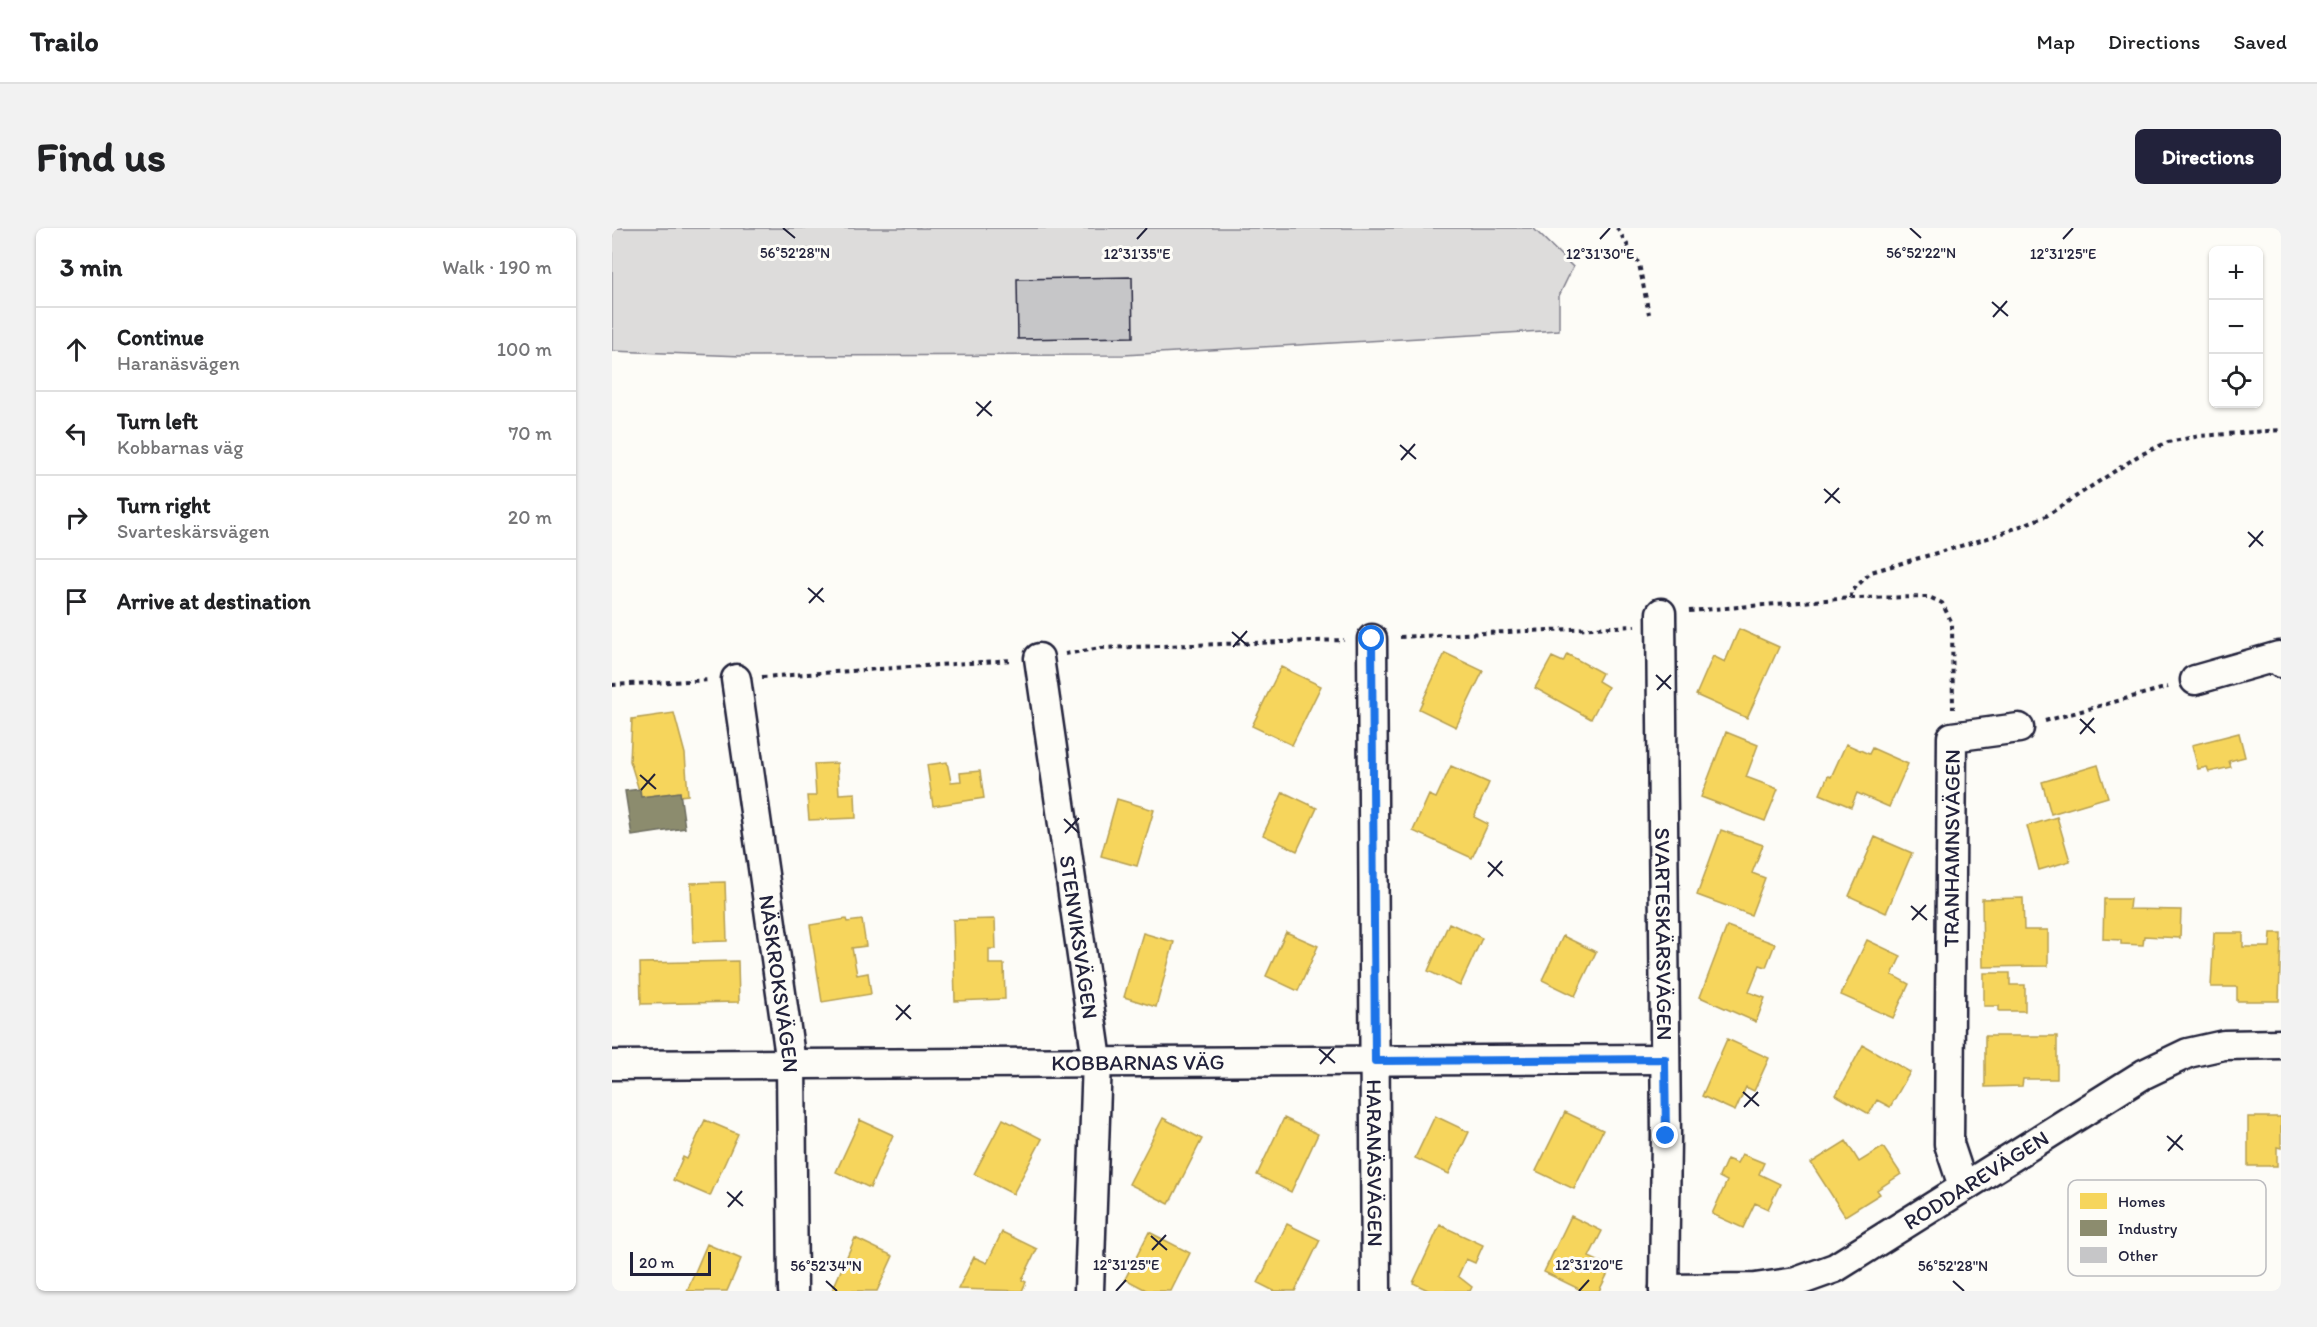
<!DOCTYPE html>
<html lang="en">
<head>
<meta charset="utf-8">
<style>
	:root { --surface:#fff; --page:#f2f2f2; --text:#202124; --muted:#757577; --line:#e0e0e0; --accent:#22223b }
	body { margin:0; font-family:Itim,sans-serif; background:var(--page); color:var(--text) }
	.controls { position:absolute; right:18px; top:18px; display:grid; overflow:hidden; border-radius:9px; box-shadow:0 2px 4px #0004 }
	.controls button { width:54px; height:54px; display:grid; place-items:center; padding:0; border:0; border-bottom:2px solid var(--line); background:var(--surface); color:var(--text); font:30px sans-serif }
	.scale { position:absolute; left:18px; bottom:15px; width:81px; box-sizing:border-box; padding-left:6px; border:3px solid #22223b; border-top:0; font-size:16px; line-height:21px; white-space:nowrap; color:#22223b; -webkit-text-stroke:4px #fdfcf7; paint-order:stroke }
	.stop { position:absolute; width:18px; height:18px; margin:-14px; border:4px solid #1a73e8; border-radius:50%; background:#fff }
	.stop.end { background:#1a73e8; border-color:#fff; box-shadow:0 2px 6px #0008 }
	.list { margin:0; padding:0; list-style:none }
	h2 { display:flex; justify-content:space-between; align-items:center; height:78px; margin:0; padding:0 24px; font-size:26px }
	h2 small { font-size:20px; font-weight:400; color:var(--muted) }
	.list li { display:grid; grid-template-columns:39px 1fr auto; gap:18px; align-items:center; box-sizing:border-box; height:84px; padding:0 24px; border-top:2px solid var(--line) }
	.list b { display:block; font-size:22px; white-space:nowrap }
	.list p { margin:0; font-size:20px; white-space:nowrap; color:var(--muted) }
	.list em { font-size:20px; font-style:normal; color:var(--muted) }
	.icon { flex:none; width:33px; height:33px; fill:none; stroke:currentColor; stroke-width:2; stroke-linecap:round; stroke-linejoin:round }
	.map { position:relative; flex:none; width:1669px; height:1063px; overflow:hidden; border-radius:9px }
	header { display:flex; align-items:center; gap:36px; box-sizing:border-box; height:84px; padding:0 30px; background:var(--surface); border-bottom:2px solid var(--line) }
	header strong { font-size:28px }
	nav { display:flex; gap:33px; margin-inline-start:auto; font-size:21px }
	.intro { display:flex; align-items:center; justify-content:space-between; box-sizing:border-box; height:144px; padding:0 36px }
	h1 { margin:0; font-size:42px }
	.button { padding:15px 27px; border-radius:9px; background:var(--accent); color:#fff; font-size:21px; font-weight:700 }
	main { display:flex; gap:36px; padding:0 36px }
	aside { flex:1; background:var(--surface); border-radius:9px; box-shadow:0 2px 4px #0004 }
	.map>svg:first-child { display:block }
	.green { fill:#dddcdb; stroke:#807f8b; stroke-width:1.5 }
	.homes { fill:#f6d55c; stroke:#b69f52; stroke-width:1.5 }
	.industry { fill:#8c8c6e; stroke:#6c6c5f; stroke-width:1.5 }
	.building { fill:#c6c6c8; stroke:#22223b; stroke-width:1.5 }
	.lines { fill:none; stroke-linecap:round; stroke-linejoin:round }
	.minor-casing { stroke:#22223b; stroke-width:33 }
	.path { stroke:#22223b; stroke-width:4; stroke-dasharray:4.5 4.5; stroke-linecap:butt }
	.minor { stroke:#fdfcf7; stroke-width:28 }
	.route { stroke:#1a73e8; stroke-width:8 }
	.ticks { fill:none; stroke:#22223b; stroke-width:2 }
	.labels { text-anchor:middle; stroke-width:6; stroke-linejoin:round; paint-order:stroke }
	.street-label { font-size:22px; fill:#22223b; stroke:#fdfcf7 }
	.key { fill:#fdfcf7; stroke:#bbbbbf; stroke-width:1.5 }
	.key-label { font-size:16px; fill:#22223b }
	.ticks-label { font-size:15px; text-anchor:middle; fill:#22223b; stroke:#fdfcf7; stroke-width:6; stroke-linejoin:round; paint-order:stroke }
</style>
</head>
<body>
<header>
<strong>Trailo</strong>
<nav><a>Map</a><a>Directions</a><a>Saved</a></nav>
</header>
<div class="intro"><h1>Find us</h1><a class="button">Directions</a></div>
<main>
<aside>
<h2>3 min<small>Walk · 190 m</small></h2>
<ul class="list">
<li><svg class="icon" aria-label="ahead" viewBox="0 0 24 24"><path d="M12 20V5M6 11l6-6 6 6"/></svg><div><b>Continue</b><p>Haranäsvägen</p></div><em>100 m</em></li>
<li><svg class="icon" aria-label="left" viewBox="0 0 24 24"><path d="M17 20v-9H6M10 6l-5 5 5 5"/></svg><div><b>Turn left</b><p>Kobbarnas väg</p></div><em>70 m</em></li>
<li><svg class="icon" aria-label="right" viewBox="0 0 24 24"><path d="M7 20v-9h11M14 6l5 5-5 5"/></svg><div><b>Turn right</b><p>Svarteskärsvägen</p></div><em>20 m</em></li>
<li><svg class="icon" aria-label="arrive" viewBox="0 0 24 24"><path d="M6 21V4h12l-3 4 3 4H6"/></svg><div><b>Arrive at destination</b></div></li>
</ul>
</aside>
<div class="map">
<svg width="1669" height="1063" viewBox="0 0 1669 1063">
	<rect width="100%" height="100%" fill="#fdfcf7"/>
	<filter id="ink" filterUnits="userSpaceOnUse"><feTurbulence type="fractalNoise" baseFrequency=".0167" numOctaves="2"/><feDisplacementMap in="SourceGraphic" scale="12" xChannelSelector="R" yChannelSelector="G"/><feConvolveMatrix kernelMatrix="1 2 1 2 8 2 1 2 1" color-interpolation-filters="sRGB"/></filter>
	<g filter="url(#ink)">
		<!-- green -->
		<path class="green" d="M 0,0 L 921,0 L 961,39 L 947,68 L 947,102 L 512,127 L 130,128 L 0,123 Z"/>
		<!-- homes -->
		<path class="homes" d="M 1127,401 L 1167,419 L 1135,490 L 1084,467 L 1101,428 L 1113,434 Z
			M 833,425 L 871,443 L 844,499 L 807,481 Z
			M 955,426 L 990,445 L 986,453 L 996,459 L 979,491 L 923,460 L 940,429 L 951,434 Z
			M 669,439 L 709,458 L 680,517 L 640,498 Z
			M 62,485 L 73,526 L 76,567 L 68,568 L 68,564 L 29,569 L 18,533 L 20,491 Z
			M 1114,504 L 1146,517 L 1134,549 L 1166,561 L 1153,593 L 1089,569 Z
			M 1627,505 L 1633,529 L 1617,533 L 1619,539 L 1597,544 L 1595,539 L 1586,541 L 1580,517 Z
			M 1234,516 L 1257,526 L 1260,520 L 1296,536 L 1277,579 L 1245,565 L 1239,579 L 1208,566 L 1216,548 L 1219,549 Z
			M 335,534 L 339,554 L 349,553 L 348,545 L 368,543 L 372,570 L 321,578 L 315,537 Z
			M 225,535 L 227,566 L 243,565 L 244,590 L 197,592 L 195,568 L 204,568 L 202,536 Z
			M 1486,537 L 1496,569 L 1439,586 L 1430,554 Z
			M 839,538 L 877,555 L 862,589 L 876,596 L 860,630 L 801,603 L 817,567 L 824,570 Z
			M 671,564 L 705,580 L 685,623 L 651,607 Z
			M 505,571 L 542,582 L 525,638 L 489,628 Z
			M 1445,589 L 1458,633 L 1427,642 L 1415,598 Z
			M 1109,602 L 1151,617 L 1140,645 L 1153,650 L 1139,687 L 1085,667 Z
			M 1263,609 L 1300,625 L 1274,685 L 1237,668 Z
			M 113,654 L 115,713 L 81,714 L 79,655 Z
			M 1411,670 L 1412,702 L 1436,702 L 1436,738 L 1371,739 L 1370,671 Z
			M 1492,671 L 1518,671 L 1517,681 L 1569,682 L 1568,710 L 1532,708 L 1531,717 L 1509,716 L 1509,712 L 1491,711 Z
			M 234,691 L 235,694 L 250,692 L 254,718 L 240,720 L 245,747 L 256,745 L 259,766 L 210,774 L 198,697 Z
			M 383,691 L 384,721 L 377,721 L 377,736 L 392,736 L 393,771 L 343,773 L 341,692 Z
			M 837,695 L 870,710 L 848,758 L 816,743 Z
			M 1115,698 L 1163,716 L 1154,739 L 1148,737 L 1137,764 L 1153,770 L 1144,794 L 1088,769 Z
			M 674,704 L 706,718 L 686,763 L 654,748 Z
			M 531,705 L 562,714 L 544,779 L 512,769 Z
			M 1602,705 L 1631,705 L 1631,719 L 1658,719 L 1659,705 L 1669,705 L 1667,773 L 1625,773 L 1625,759 L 1599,759 Z
			M 951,708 L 984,724 L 963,768 L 930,752 Z
			M 1255,712 L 1289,728 L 1280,747 L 1297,756 L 1281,790 L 1229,767 Z
			M 126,733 L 127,774 L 29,776 L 28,735 Z
			M 1372,745 L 1398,745 L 1398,757 L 1413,757 L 1413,783 L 1387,783 L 1387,778 L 1372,778 Z
			M 1373,808 L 1445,808 L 1445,851 L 1411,851 L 1410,858 L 1373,859 Z
			M 1115,811 L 1157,830 L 1142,863 L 1134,859 L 1123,883 L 1090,868 Z
			M 1251,817 L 1298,844 L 1278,879 L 1265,872 L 1257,886 L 1224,867 Z
			M 953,884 L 991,902 L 962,961 L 924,943 Z
			M 823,888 L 857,904 L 837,946 L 803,930 Z
			M 1636,889 L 1669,889 L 1669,920 L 1665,919 L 1665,938 L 1636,938 Z
			M 551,890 L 590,911 L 557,976 L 517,956 Z
			M 672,890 L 706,906 L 679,964 L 645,947 Z
			M 391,891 L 430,911 L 401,966 L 362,946 Z
			M 93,892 L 126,906 L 98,968 L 61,952 L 71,929 L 75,931 Z
			M 248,892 L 281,907 L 258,960 L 224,944 Z
			M 1234,913 L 1247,934 L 1271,919 L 1289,946 L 1265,962 L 1268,966 L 1233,988 L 1199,935 Z
			M 1130,926 L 1152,935 L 1147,946 L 1168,956 L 1156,981 L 1143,975 L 1131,1000 L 1100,986 L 1115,953 L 1107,949 L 1115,931 L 1125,935 Z
			M 959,988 L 990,1003 L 977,1029 L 999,1039 L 987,1063 L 971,1063 L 932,1044 Z
			M 675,996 L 708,1012 L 683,1063 L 662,1063 L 646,1055 Z
			M 828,997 L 871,1017 L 863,1035 L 854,1031 L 846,1048 L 860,1059 L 858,1063 L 818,1063 L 801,1055 Z
			M 390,1004 L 425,1021 L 410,1052 L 414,1054 L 410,1063 L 346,1061 L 362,1029 L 375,1035 Z
			M 537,1004 L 578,1025 L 559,1063 L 536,1063 L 513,1051 Z
			M 243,1010 L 281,1028 L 265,1063 L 220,1063 Z
			M 95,1016 L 129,1031 L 115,1063 L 75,1063 Z"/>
		<!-- industry -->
		<path class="industry" d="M 28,561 L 29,569 L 68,564 L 73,600 L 20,608 L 13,563 Z"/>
		<!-- building -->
		<path class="building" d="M 520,49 L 521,109 L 406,111 L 405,51 Z"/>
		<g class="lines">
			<!-- minor casing -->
			<g class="minor-casing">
				<g id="minor">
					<path id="s1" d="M 1049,385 L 1054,908 L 1052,1063"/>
					<path id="s2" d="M 760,411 L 764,1063"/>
					<path id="s3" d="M 427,430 L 485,832 L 477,1063"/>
					<path id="s4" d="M 124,451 L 179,835 L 181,1063"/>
					<path d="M 1583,452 L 1667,428 L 1669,435"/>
					<path id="s5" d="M 0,837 L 1053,831"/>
					<path id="s6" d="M 1351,958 L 1337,916 L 1340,509 L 1407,500"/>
					<path id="s7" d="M 1052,1061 L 1143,1060 L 1184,1054 L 1223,1040 L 1532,846 L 1576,825 L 1612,817 L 1669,816"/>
				</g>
			</g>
			<!-- path -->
			<path class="path" d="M 1005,0 L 1027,36 L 1037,86
				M 1239,370 L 1239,364 L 1259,344 L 1383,308 L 1434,288 L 1526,228 L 1556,214 L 1588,208 L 1669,202
				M 1077,383 L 1239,370 L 1317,369 L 1330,375 L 1340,395 L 1341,481
				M 788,409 L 1023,398
				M 453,426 L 489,420 L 732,412
				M 150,449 L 400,432
				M 0,457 L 98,452
				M 1433,493 L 1556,459"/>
			<!-- minor -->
			<use href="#minor" class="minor"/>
		</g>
	</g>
	<g class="lines" filter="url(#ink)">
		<!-- route -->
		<path class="route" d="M 760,411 L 763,833 L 1053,831 L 1054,908"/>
	</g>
	<!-- ticks -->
	<path class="ticks" d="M 171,0 L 183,10M 1298,0 L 1309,10M 525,11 L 535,0M 988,11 L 998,0M 1451,11 L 1461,0M 1380,74 L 1396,88M 1381,89 L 1395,73M 364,174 L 380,188M 365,188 L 379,173M 788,217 L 804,231M 789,232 L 803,216M 1212,261 L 1228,275M 1213,275 L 1227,260M 1636,304 L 1651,318M 1637,319 L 1651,303M 196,360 L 212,374M 197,375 L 211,360M 620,404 L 636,418M 621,419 L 635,403M 1044,447 L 1059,461M 1045,462 L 1059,447M 1468,491 L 1483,505M 1468,506 L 1482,490M 28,547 L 44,561M 29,562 L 43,546M 452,591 L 467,605M 453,605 L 467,590M 876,634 L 891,648M 876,649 L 890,633M 1299,678 L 1315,692M 1300,692 L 1314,677M 284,777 L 299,791M 284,792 L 298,777M 707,821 L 723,835M 708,836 L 722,820M 1131,864 L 1147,878M 1132,879 L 1146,864M 1555,908 L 1571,922M 1556,923 L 1570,907M 115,964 L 131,978M 116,979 L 130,963M 539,1008 L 555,1022M 540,1022 L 554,1007M 214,1053 L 225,1063M 1341,1053 L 1352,1063M 504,1063 L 514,1052M 967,1063 L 977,1052"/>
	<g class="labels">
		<!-- street labels -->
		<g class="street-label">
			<text dy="8" stroke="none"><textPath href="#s6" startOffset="340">TRANHAMNSVÄGEN</textPath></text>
			<text dy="8" stroke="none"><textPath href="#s1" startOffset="321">SVARTESKÄRSVÄGEN</textPath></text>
			<text dy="8" stroke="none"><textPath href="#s3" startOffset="282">STENVIKSVÄGEN</textPath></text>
			<text dy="8" stroke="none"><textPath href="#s4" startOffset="308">NÄSKROKSVÄGEN</textPath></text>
			<text dy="8" stroke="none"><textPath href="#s5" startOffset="526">KOBBARNAS VÄG</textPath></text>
			<text dy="8" stroke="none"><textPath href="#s2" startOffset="524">HARANÄSVÄGEN</textPath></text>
			<text dy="8" stroke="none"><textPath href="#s7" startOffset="340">RODDAREVÄGEN</textPath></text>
		</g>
	</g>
	<!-- legend -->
	<rect x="1456" y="952" width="198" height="96" rx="9" class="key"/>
	<rect x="1468" y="965" width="27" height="16" fill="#f6d55c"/>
	<rect x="1468" y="992" width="27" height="16" fill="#8c8c6e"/>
	<rect x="1468" y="1019" width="27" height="16" fill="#c6c6c8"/>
	<g class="key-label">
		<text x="1506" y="979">Homes</text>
		<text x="1506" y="1006">Industry</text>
		<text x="1506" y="1033">Other</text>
	</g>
	<g class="ticks-label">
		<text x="183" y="30">56°52'28"N</text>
		<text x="1309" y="30">56°52'22"N</text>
		<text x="525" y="31">12°31'35"E</text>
		<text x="988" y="31">12°31'30"E</text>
		<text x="1451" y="31">12°31'25"E</text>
		<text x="514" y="1042">12°31'25"E</text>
		<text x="977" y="1042">12°31'20"E</text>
		<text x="214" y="1043">56°52'34"N</text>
		<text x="1341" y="1043">56°52'28"N</text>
	</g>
</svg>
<div class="controls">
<button>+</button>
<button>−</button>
<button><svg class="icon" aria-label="locate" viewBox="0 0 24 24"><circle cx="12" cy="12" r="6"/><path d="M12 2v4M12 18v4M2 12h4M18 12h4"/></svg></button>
</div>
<div class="scale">20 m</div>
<div class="stop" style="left:760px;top:411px"></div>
<div class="stop end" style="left:1054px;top:908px"></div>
</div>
</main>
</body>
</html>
